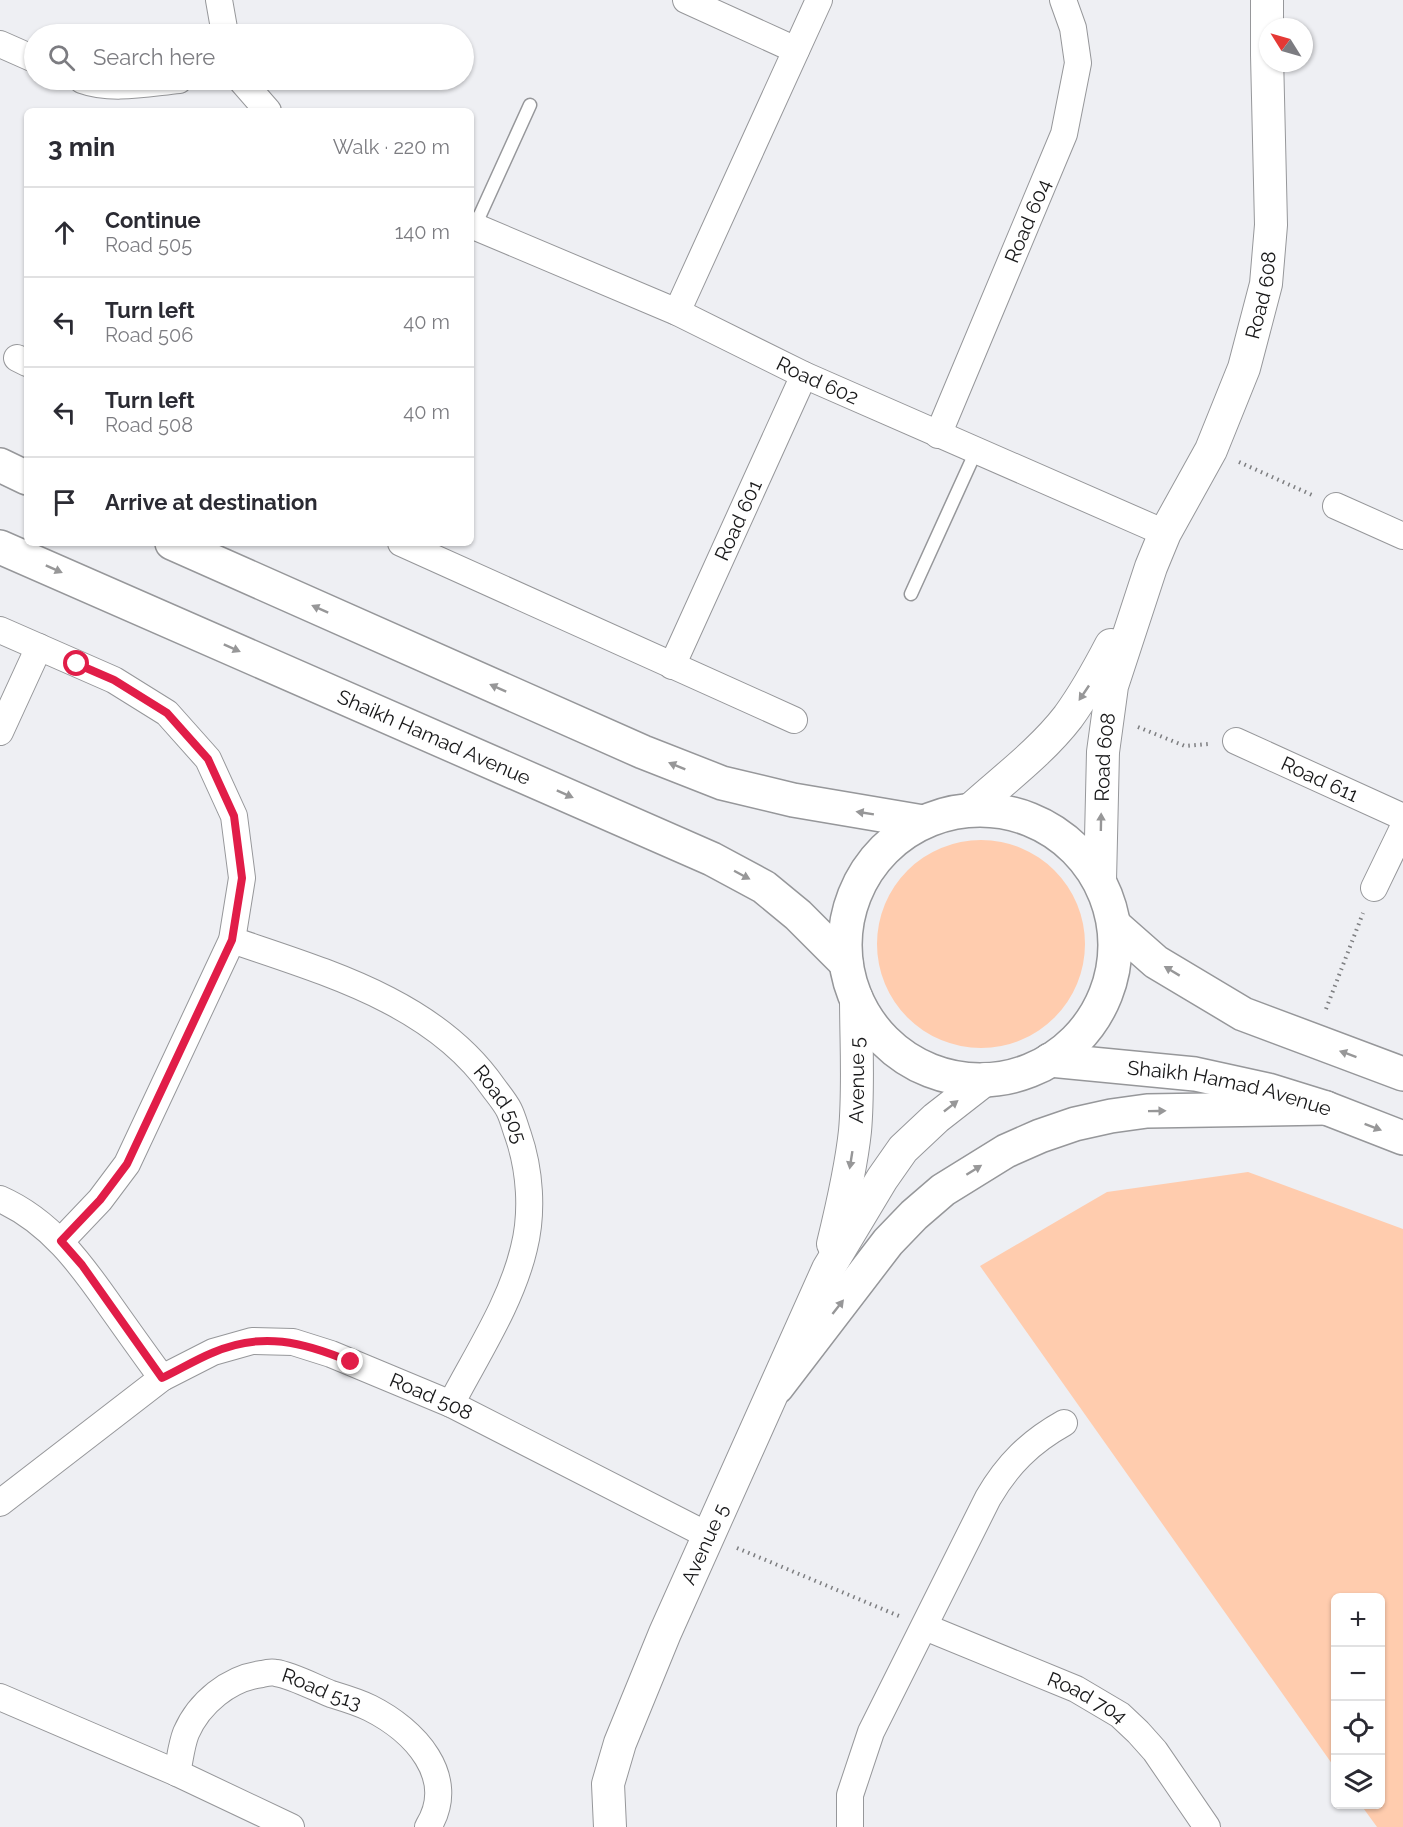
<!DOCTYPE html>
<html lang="en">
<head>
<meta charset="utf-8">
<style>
	:root { --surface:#fff; --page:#f2f2f3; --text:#2b2b33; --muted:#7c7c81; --line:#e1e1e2 }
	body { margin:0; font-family:Raleway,sans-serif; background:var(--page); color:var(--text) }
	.controls { position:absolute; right:18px; bottom:18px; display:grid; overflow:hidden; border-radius:9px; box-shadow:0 2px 4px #0004 }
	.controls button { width:54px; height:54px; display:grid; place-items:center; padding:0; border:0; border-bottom:2px solid var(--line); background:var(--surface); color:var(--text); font:30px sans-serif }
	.compass { position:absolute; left:1259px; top:18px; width:54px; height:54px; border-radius:50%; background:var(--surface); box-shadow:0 2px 4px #0004; rotate:307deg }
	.stop { position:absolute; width:18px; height:18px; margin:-14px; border:4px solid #e11d48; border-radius:50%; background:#fff }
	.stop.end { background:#e11d48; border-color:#fff; box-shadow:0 2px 6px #0008 }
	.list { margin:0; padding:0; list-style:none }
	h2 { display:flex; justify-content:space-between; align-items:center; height:78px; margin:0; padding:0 24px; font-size:26px }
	h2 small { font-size:20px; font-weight:400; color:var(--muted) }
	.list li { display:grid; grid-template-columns:39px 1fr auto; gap:18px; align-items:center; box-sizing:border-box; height:90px; padding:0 24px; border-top:2px solid var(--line) }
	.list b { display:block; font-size:22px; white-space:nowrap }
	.list p { margin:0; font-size:20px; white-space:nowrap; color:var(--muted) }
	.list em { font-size:20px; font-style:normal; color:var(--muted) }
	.icon { flex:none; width:33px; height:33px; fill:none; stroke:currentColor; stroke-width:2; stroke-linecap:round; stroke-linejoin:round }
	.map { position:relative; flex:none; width:1403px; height:1827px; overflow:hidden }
	.search { position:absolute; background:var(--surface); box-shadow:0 2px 4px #0004; left:24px; top:24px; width:450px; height:66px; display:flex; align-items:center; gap:15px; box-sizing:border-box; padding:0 21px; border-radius:33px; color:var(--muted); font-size:22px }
	.panel { position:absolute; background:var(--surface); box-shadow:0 2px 4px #0004; left:24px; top:108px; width:450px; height:438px; border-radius:9px }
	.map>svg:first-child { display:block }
	.green { fill:#ffccae }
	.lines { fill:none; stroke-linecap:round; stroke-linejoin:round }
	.service-casing { stroke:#96979a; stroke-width:15 }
	.minor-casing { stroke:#96979a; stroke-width:28 }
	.tertiary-casing { stroke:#96979a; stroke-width:34 }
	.secondary-casing { stroke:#96979a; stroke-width:36 }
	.path { stroke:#7d7e80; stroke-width:4; stroke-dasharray:1.5 4.5; stroke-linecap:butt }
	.service { stroke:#fff; stroke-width:12 }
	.minor { stroke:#fff; stroke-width:26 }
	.tertiary { stroke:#fff; stroke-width:32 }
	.secondary { stroke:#fff; stroke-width:33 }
	.oneway { fill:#979798 }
	.route { stroke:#e11d48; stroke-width:8 }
	.labels { text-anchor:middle; stroke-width:6; stroke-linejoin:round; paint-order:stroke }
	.street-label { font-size:20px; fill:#181819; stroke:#fff }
</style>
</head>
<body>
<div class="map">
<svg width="1403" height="1827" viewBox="0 0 1403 1827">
	<rect width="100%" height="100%" fill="#eeeff3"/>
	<!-- green -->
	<path class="green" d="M877 944a104 104 0 1 1 208 0a104 104 0 1 1-208 0Z
		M 1248,1172 L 1403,1229 L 1403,1827 L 1377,1827 L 1361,1805 L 1380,1804 L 1380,1598 L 1336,1598 L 1335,1768 L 980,1266 L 1107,1192 Z"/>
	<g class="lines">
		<!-- service casing -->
		<g class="service-casing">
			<path id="service" d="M 475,226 L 530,105
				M 911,594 L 976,451"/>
		</g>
		<!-- minor casing -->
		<g class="minor-casing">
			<g id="minor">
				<path d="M 219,0 L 225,34"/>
				<path d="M 686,0 L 796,50"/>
				<path d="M 0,44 L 34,59"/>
				<path d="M 82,80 C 112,91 148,83 179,80"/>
				<path d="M 241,80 L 268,111"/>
				<path id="s1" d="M 471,225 L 677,312 L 804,375 L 1165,533"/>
				<path d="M 677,312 L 819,0"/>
				<path d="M 17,358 L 27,363"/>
				<path id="s2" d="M 938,435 L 1064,134 L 1078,63 L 1073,28 L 1063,0"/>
				<path d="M 1336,506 L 1403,536"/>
				<path d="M 401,543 L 794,720"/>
				<path d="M 0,630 L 114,680 L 167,713 L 208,759 L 234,816 L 242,878 L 232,940 L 127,1164 L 100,1200 L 61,1241"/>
				<path id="s3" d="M 672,666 L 804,375"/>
				<path d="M 0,732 L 39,647"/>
				<path id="s4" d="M 1236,741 L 1403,817"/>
				<path d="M 1374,888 L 1403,828"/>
				<path id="s5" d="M 232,940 C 325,972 434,1002 493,1087 C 498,1094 505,1102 509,1110 C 513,1118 515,1127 518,1135 C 530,1170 533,1212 524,1248 C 511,1303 477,1354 451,1404"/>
				<path d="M 0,1199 C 50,1221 81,1264 111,1307 C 128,1331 145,1355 162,1378"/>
				<path id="s6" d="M 0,1503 L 162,1378 L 213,1352 L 252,1341 L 293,1342 L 331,1354 L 451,1404 L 709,1536"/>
				<path id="s7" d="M 925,1627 L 1076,1689 L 1120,1715 L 1138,1732 L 1155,1751 L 1207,1827"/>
				<path d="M 0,1697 L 177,1773 L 291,1827"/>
				<path id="s8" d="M 177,1773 C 180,1760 181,1746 186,1733 C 199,1703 229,1678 262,1674 C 266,1673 272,1672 276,1673 C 291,1675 316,1688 331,1694 C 344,1698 358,1702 370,1708 C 414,1730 459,1777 428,1827"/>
				<path d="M 850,1827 L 850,1795 L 871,1732 L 988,1498 C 1007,1465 1030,1442 1064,1423"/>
			</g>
		</g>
		<!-- tertiary casing -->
		<g class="tertiary-casing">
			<g id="tertiary">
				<path d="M 970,810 C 1003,780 1041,752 1068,717 C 1084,695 1098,670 1111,645"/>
				<path id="s9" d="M 1100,881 L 1103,752 L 1112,686 L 1151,567 L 1165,533 L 1211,450 L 1244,368 L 1266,284 L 1271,225 L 1267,55 L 1267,0"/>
				<path id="s10" d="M 833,1244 C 842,1207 851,1169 855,1131 C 859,1087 856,1042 856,997"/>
				<path id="s11" d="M 610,1827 L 608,1784 L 620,1743 L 665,1633 L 828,1269 L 882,1179 L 903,1149 L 936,1118 L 986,1079"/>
			</g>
		</g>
		<!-- secondary casing -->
		<g class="secondary-casing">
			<g id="secondary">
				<path d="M 0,465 L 27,478"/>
				<path d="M 172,543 L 643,752 L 722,783 L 793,800 L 923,822"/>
				<path id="s12" d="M 0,547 L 712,859 L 764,887 L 798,915 L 846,963"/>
				<circle cx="980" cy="945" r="135"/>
				<path d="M 1114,925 L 1156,962 L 1243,1014 L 1403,1074"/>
				<path id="s13" d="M 1050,1060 L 1195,1074 L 1268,1090 L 1326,1108 L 1403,1138"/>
				<path d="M 777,1387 L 888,1242 L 914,1215 L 943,1190 L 1006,1151 L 1040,1136 L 1075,1124 L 1111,1116 L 1147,1111 L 1326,1108"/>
			</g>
		</g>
		<!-- path -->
		<path class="path" d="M 1239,462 L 1312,495
			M 1138,727 L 1185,746 L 1208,744
			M 1326,1009 L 1363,913
			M 737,1548 L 899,1616"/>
		<!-- service -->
		<use href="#service" class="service"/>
		<!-- minor -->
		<use href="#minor" class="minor"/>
		<!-- tertiary -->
		<use href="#tertiary" class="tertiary"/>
		<!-- secondary -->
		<use href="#secondary" class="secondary"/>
	</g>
	<!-- one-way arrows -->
	<defs><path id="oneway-solid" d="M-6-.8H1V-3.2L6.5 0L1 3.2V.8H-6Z" transform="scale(1.5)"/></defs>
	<g class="oneway">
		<use href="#oneway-solid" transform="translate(54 569) rotate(24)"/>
		<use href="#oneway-solid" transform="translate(320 609) rotate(-156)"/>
		<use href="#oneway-solid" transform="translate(232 648) rotate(24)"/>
		<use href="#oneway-solid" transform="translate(498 688) rotate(-156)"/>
		<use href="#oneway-solid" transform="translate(1084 693) rotate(124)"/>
		<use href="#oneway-solid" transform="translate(677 766) rotate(-158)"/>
		<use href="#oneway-solid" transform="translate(565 794) rotate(24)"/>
		<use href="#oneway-solid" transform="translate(865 813) rotate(-171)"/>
		<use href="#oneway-solid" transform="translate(1101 822) rotate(-89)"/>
		<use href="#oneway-solid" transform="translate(742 875) rotate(28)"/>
		<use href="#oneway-solid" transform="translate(1172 971) rotate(-149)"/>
		<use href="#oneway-solid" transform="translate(1348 1054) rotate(-160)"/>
		<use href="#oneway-solid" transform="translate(951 1106) rotate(-38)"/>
		<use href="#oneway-solid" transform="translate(1157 1111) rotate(-1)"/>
		<use href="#oneway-solid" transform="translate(1373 1127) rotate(21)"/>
		<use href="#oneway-solid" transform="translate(851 1160) rotate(99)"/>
		<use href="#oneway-solid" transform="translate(974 1170) rotate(-32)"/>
		<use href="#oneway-solid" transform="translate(838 1307) rotate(-52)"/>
	</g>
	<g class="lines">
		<!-- route -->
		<path class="route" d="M 77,664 L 114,680 L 167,713 L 208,759 L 234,816 L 242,878 L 232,940 L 127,1164 L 100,1200 L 61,1241 L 82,1265 L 162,1378 C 179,1370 195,1360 212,1353 C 261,1331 304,1342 351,1362"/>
	</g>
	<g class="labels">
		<!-- street labels -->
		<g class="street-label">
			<text dy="7" stroke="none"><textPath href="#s2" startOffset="232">Road 604</textPath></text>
			<text dy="7" stroke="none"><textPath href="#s9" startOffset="616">Road 608</textPath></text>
			<text dy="7" stroke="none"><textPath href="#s1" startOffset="380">Road 602</textPath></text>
			<text dy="7" stroke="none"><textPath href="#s3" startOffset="160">Road 601</textPath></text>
			<text dy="7" stroke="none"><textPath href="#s12" startOffset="474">Shaikh Hamad Avenue</textPath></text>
			<text dy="7" stroke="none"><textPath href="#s9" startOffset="124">Road 608</textPath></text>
			<text dy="7" stroke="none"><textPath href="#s4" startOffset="92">Road 611</textPath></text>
			<text dy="7" stroke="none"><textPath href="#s10" startOffset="166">Avenue 5</textPath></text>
			<text dy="7" stroke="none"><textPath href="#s13" startOffset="182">Shaikh Hamad Avenue</textPath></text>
			<text dy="7" stroke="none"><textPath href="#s5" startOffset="324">Road 505</textPath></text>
			<text dy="7" stroke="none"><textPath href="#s6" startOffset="492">Road 508</textPath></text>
			<text dy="7" stroke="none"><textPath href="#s11" startOffset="302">Avenue 5</textPath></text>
			<text dy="7" stroke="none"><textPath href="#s8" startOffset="204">Road 513</textPath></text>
			<text dy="7" stroke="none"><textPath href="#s7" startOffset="177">Road 704</textPath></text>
		</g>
	</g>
</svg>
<div class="controls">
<button>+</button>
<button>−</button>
<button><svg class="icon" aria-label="locate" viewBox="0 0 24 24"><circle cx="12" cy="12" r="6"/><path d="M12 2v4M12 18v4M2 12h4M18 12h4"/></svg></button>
<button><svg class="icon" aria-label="layers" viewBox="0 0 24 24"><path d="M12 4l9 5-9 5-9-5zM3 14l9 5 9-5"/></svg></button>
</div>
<svg class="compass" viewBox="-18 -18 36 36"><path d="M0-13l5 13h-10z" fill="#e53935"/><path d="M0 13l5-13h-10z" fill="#7c7c81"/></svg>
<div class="stop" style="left:77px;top:664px"></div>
<div class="stop end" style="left:351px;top:1362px"></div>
<div class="search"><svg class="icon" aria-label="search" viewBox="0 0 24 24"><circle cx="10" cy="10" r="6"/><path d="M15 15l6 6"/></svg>Search here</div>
<section class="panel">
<h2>3 min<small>Walk · 220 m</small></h2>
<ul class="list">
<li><svg class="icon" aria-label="ahead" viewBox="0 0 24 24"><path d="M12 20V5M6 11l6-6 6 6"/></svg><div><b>Continue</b><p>Road 505</p></div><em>140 m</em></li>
<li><svg class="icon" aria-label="left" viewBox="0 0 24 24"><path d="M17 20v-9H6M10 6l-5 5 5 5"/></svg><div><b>Turn left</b><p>Road 506</p></div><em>40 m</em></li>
<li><svg class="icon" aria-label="left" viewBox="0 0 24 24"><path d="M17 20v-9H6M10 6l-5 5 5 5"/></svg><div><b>Turn left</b><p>Road 508</p></div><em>40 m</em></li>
<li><svg class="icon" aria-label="arrive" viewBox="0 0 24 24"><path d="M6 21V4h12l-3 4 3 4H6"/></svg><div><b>Arrive at destination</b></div></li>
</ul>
</section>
</div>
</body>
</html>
